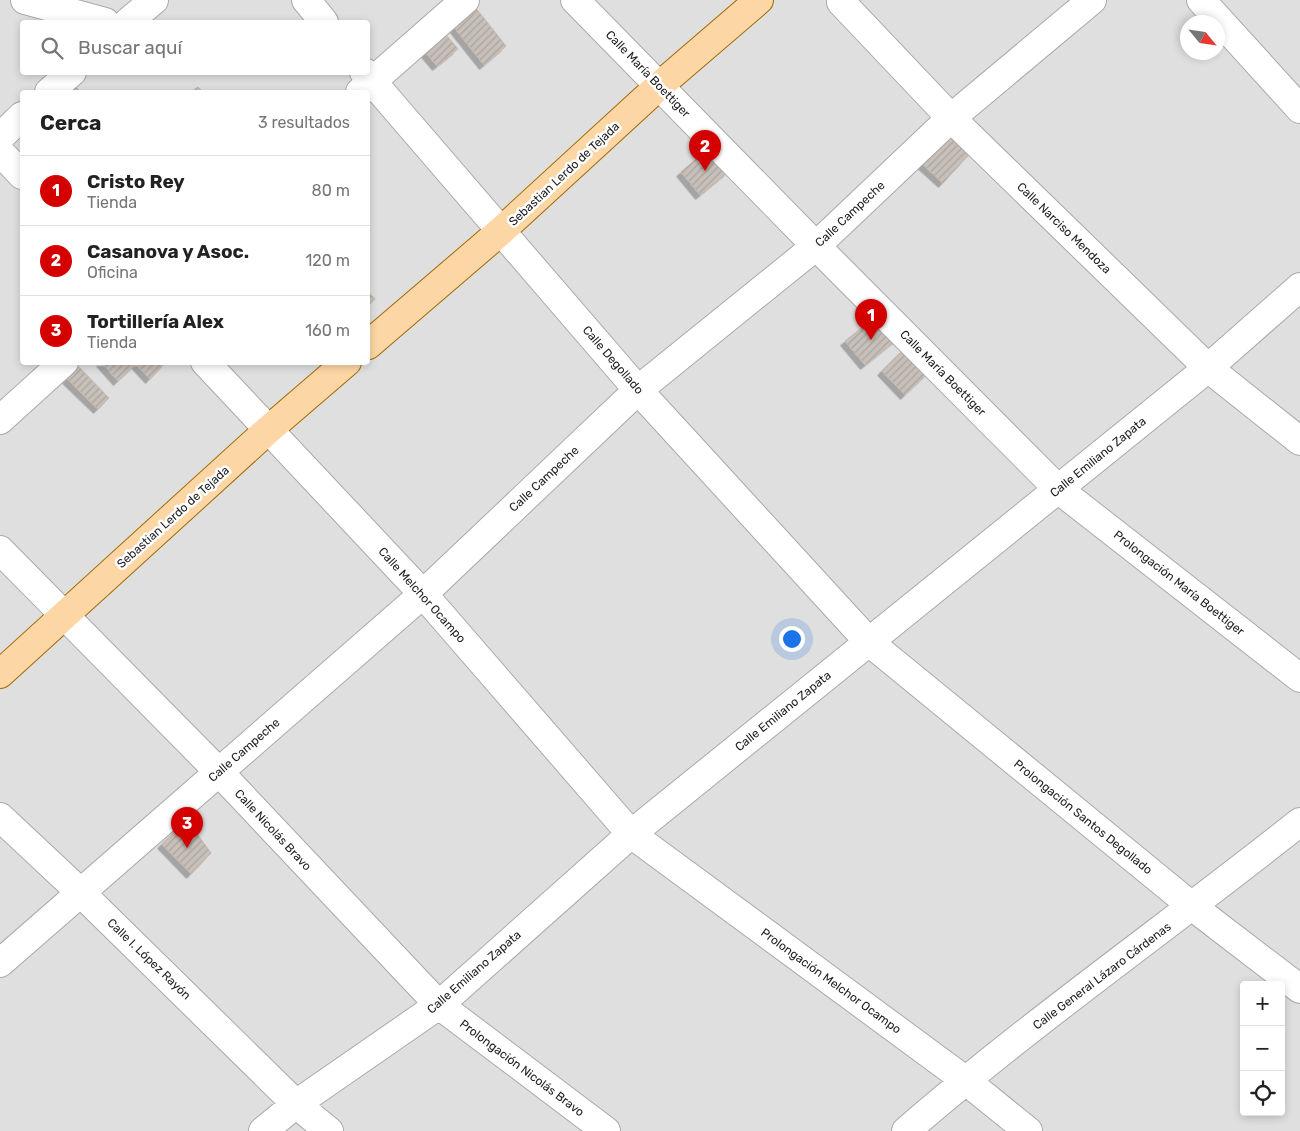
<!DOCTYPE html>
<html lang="es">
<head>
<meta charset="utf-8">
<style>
	:root { --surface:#fff; --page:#f6f6f6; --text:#222; --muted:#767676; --line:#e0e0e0; --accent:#d40000 }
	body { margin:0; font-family:Rubik,sans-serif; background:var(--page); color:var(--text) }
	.controls { position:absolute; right:15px; bottom:15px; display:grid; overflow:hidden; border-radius:5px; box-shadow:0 2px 8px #0003 }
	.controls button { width:45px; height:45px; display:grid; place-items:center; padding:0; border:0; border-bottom:1px solid var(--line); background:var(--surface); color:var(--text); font:25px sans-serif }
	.compass { position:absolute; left:1180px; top:15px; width:45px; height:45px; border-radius:50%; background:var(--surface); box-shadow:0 2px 8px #0003; rotate:119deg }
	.you { position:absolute; left:791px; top:638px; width:18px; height:18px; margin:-12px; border:4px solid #fff; border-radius:50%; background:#1a73e8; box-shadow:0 0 0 8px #1a73e833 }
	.badge { display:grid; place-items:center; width:32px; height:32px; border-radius:50%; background:var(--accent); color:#fff; font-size:16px; font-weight:700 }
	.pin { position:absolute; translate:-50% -41px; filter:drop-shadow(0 1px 2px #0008) }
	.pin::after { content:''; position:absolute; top:26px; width:18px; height:15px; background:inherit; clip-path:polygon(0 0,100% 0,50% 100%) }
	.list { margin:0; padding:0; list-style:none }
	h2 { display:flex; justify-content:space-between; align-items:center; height:65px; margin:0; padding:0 20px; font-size:21px }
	h2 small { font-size:16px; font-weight:400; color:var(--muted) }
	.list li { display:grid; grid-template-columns:32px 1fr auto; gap:15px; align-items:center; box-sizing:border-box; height:70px; padding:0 20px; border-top:1px solid var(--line) }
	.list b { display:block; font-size:19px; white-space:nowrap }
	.list p { margin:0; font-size:16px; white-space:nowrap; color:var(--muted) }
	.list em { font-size:16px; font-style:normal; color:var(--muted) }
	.icon { flex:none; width:28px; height:28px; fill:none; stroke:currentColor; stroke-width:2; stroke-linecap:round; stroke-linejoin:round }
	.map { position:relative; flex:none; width:1300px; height:1131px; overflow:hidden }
	.search { position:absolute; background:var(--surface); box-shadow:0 2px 8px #0003; left:20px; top:20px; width:350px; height:55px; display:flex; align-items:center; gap:12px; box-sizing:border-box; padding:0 18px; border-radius:5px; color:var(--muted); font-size:19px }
	.panel { position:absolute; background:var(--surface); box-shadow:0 2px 8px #0003; left:20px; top:90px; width:350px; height:275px; border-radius:5px }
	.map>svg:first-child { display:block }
	.residential { fill:#e0dfdf; fill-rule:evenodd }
	.building { fill:url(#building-hatch); stroke:#c4b6ab; filter:url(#shadow) }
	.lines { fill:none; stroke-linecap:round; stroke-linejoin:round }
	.minor-casing { stroke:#a9a9a9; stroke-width:30 }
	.major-casing { stroke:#a06b00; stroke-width:30 }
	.minor { stroke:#fff; stroke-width:28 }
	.major { stroke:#fcd6a4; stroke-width:28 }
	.labels { text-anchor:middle; stroke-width:5; stroke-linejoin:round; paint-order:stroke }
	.street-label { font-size:12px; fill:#222; stroke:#fff }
</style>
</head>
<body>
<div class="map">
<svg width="1300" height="1131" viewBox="0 0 1300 1131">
	<defs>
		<pattern id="building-hatch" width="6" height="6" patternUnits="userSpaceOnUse" patternTransform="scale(1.25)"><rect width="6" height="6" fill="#c7bfb8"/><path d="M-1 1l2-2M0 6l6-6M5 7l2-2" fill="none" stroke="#aba49e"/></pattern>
		<filter id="shadow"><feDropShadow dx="-4.5" dy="4.5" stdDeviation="0" flood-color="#0004"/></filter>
	</defs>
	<rect width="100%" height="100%" fill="#f2efe9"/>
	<!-- residential -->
	<path class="residential" d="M 0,0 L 1300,0 L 1300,1131 L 0,1131 ZM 22,22 L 368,22 L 368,72 L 22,72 ZM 1188,22 L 1218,22 L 1218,52 L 1188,52 ZM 22,92 L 368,92 L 368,362 L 22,362 ZM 1244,985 L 1281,985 L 1281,1112 L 1244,1112 Z"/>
	<!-- building -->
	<path class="building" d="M 475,7 L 506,46 L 484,65 L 453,26 Z
		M 442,30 L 458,49 L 437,66 L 421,47 Z
		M 76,87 L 81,92 L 70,92 Z
		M 198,87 L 203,92 L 191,92 Z
		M 953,130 L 974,149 L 943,183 L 922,164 Z
		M 709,148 L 729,171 L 700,195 L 681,172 Z
		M 368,292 L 375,299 L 368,306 Z
		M 878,315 L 897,339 L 865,365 L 845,341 Z
		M 904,349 L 928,373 L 905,395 L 882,371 Z
		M 101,362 L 138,362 L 118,381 Z
		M 138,362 L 166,362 L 150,379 L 136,364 Z
		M 79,367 L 109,398 L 98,409 L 67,379 Z
		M 187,820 L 211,853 L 191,874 L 162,844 Z"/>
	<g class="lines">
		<!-- minor casing -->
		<g class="minor-casing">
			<path id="minor" d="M 25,0 L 105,22
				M 306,0 L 324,22
				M 575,0 L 816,246 L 1058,489 L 1300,678
				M 1201,0 L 1300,109
				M 841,2 L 951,118 L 1208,368 L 1300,441
				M 128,22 L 154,0
				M 364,72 L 638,390 L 869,642 L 1193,907 L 1300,989
				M 49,92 L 72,72
				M 360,92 L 465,0
				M 0,137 L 22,116
				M 0,152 L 22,175
				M 205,362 L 423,594 L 631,834 L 965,1080 L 1028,1131
				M 0,420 L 64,362
				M 0,550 L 219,772 L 439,1005 L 606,1131
				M 0,817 L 80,892 L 296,1104 L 329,1131
				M 0,963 L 423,594 L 638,390 L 816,246 L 951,118 L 1092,0
				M 263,1131 L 296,1104 L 439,1005 L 631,834 L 1208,368 L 1300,287
				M 906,1131 C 1032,1022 1169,926 1300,822"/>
		</g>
		<!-- major casing -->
		<g class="major-casing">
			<path id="major" d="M 368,345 L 501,231 L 659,86 L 759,0
				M 0,674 L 268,430 L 347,362"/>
		</g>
		<!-- minor -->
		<use href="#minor" class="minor"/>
		<!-- major -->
		<use href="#major" class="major"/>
	</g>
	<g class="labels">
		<!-- street labels -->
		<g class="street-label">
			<text transform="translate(648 74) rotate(46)" y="4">Calle María Boettiger</text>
			<text transform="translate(564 174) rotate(-43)" y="4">Sebastian Lerdo de Tejada</text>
			<text transform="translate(850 214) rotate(-43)" y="4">Calle Campeche</text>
			<text transform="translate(1064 228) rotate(44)" y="4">Calle Narciso Mendoza</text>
			<text transform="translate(613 360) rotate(49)" y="4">Calle Degollado</text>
			<text transform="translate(943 373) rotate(45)" y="4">Calle María Boettiger</text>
			<text transform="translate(1098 457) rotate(-39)" y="4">Calle Emiliano Zapata</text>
			<text transform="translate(544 479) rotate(-43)" y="4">Calle Campeche</text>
			<text transform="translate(173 517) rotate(-42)" y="4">Sebastian Lerdo de Tejada</text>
			<text transform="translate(1179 583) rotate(38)" y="4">Prolongación María Boettiger</text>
			<text transform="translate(422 595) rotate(48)" y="4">Calle Melchor Ocampo</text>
			<text transform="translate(783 711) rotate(-39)" y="4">Calle Emiliano Zapata</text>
			<text transform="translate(244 750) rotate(-41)" y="4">Calle Campeche</text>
			<text transform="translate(1083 817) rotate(39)" y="4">Prolongación Santos Degollado</text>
			<text transform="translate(273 830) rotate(47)" y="4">Calle Nicolás Bravo</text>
			<text transform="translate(149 959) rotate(44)" y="4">Calle I. López Rayón</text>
			<text transform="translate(474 972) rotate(-41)" y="4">Calle Emiliano Zapata</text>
			<text transform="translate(1102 976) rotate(-37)" y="4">Calle General Lázaro Cárdenas</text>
			<text transform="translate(831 981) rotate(36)" y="4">Prolongación Melchor Ocampo</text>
			<text transform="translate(522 1068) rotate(37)" y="4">Prolongación Nicolás Bravo</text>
		</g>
	</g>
</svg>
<div class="controls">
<button>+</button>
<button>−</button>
<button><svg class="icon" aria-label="locate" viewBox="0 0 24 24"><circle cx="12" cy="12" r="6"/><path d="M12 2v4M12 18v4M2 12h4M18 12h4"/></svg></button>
</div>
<svg class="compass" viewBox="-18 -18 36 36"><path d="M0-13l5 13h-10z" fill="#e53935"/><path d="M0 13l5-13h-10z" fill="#767676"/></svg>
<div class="you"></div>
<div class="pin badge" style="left:871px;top:340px">1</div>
<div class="pin badge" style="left:705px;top:171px">2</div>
<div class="pin badge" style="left:187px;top:848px">3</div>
<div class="search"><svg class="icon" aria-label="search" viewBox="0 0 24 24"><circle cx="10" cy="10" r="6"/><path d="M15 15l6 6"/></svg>Buscar aquí</div>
<section class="panel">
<h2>Cerca<small>3 resultados</small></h2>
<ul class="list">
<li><span class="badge">1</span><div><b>Cristo Rey</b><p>Tienda</p></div><em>80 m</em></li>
<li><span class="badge">2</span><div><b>Casanova y Asoc.</b><p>Oficina</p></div><em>120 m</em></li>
<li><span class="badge">3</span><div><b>Tortillería Alex</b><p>Tienda</p></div><em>160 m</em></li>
</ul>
</section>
</div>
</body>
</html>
